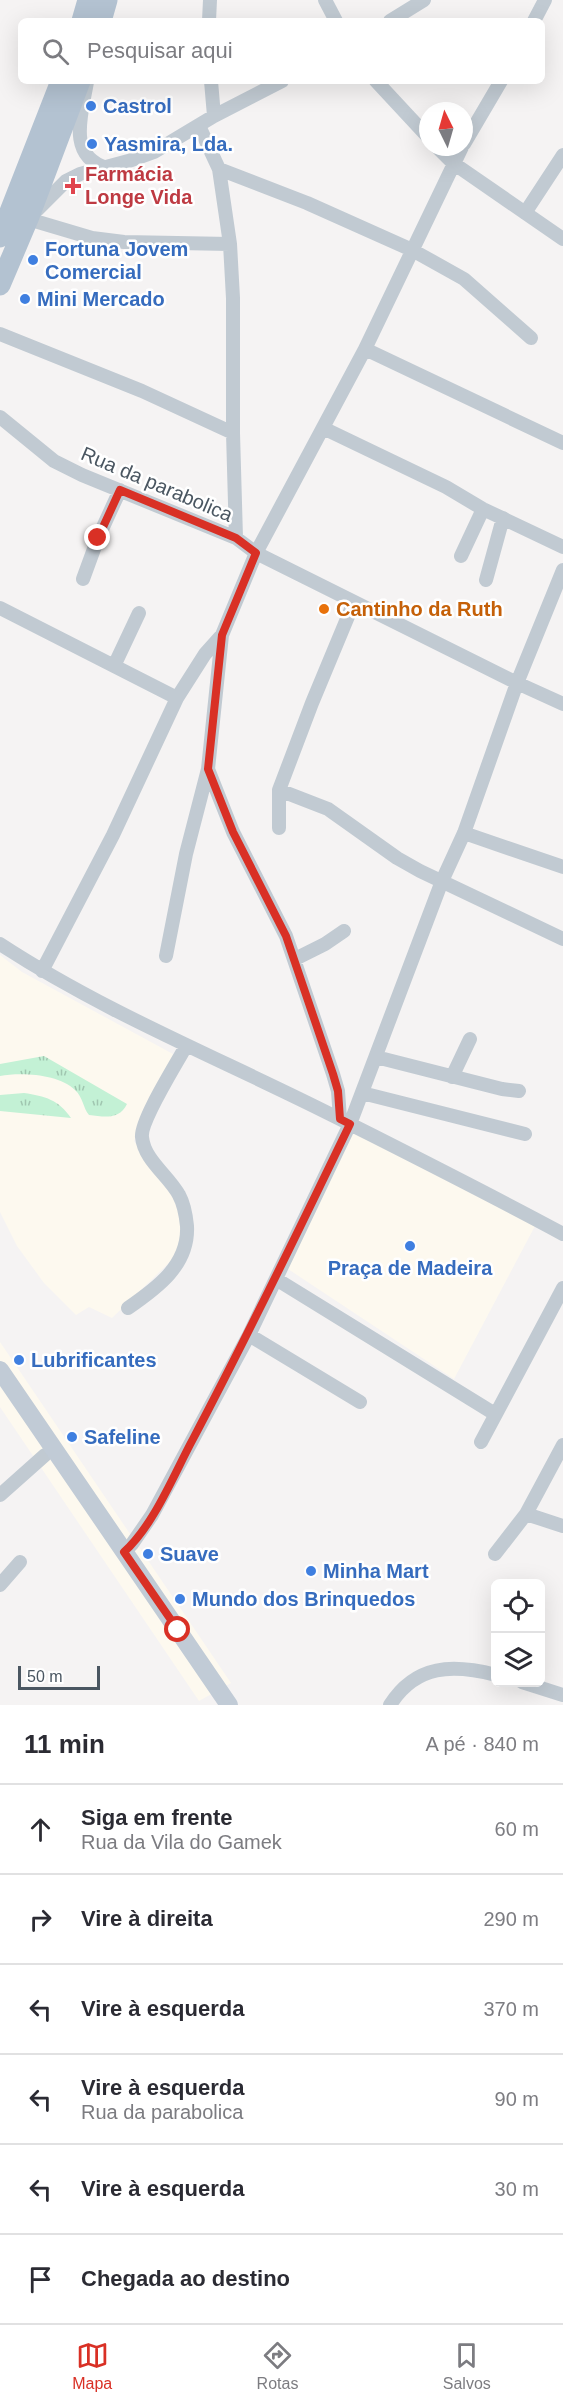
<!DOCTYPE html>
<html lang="pt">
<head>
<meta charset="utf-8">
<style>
	:root { --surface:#fff; --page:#f2f2f3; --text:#2b2b33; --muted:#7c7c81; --line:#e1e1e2; --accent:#d93025 }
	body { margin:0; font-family:Helvetica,sans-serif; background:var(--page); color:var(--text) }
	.controls { position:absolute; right:18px; bottom:18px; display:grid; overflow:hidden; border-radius:9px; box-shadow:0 6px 24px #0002 }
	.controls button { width:54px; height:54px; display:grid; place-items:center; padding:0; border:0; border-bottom:2px solid var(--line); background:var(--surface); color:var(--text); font:30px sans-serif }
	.compass { position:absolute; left:419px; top:102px; width:54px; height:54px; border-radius:50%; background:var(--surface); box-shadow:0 6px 24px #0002; rotate:355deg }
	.scale { position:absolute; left:18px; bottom:15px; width:82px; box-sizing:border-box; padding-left:6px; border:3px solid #4a5661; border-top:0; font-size:16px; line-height:21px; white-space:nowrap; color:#4a5661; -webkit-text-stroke:4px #fff; paint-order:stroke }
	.stop { position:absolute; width:18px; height:18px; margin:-14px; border:4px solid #d93025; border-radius:50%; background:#fff }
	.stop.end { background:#d93025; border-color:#fff; box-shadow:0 2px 6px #0008 }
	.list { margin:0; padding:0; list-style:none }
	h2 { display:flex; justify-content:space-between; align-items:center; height:78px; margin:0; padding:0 24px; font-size:26px }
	h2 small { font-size:20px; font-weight:400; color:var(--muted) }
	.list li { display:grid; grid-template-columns:39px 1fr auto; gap:18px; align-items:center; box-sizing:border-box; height:90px; padding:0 24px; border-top:2px solid var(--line) }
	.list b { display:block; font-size:22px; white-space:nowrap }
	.list p { margin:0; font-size:20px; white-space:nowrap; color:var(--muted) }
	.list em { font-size:20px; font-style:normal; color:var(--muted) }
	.icon { flex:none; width:33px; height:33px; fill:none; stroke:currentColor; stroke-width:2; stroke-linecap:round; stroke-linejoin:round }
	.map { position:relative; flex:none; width:563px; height:1705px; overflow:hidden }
	.search { position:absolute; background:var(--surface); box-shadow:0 6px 24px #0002; left:18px; right:18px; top:18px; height:66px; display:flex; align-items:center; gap:15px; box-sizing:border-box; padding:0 21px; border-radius:9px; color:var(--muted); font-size:22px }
	.sheet { height:618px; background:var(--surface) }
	nav { display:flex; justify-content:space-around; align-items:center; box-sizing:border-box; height:84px; border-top:2px solid var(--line); background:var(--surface); font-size:16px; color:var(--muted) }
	nav a { display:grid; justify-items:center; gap:3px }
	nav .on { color:var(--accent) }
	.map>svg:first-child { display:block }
	.commercial { fill:#fdf9ef }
	.grass { fill:url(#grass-tufts) }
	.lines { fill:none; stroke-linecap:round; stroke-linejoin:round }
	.minor { stroke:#c1cad2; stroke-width:14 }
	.secondary { stroke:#c1cbd6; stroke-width:18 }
	.primary { stroke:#b3c2d1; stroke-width:21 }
	.route { stroke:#d93025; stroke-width:8 }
	.shop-dot { fill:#3f7fe0; stroke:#fff; stroke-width:2 }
	.health-dot { fill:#e0444e; stroke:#fff; stroke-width:2 }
	.food-dot { fill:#e8710a; stroke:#fff; stroke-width:2 }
	.labels { text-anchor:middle; stroke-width:5; stroke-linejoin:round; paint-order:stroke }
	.shop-label { font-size:20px; font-weight:bold; fill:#366cbe; stroke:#fff; text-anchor:start }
	.health-label { font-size:20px; font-weight:bold; fill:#be3a42; stroke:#fff; text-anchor:start }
	.street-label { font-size:20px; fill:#4a5661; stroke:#fff }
	.food-label { font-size:20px; font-weight:bold; fill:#c56008; stroke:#fff; text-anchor:start }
</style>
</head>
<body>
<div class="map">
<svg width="563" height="1705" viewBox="0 0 563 1705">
	<defs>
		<pattern id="grass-tufts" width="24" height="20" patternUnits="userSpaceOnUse" patternTransform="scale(1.5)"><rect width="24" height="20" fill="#c3f1d5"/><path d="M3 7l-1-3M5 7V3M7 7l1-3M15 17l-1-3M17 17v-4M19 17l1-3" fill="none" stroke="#a0c6b0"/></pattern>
	</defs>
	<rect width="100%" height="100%" fill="#f5f3f3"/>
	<!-- commercial -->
	<path class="commercial" d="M 0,955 L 22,972 L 173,1054 L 134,1141 L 173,1198 L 184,1224 L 182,1250 L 112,1318 L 89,1307 L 76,1315 L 44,1283 L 17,1246 L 0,1212 Z
		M 353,1131 L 535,1226 L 454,1379 L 285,1267 Z
		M 0,1342 L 231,1683 L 199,1701 L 0,1407 Z"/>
	<!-- grass -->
	<path class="grass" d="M 44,1056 L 127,1104 C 119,1120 105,1117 89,1115 C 83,1108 83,1097 75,1090 C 59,1074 21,1072 0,1076 L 0,1064 Z
		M 24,1093 C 45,1096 59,1100 71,1118 L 0,1111 L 0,1095 Z"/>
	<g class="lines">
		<!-- minor -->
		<path class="minor" d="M 325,0 L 336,21
			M 209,21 L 210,0
			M 390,21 L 424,0
			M 534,21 L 545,0
			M 211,81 L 214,116
			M 376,81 L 428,137
			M 87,82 C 82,113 66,156 107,168
			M 199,126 L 219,169 L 230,244 L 233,298 L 233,433 L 236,538
			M 464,144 L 501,81
			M 437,147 L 453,163 L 563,239
			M 219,169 L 307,203 L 412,250 L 464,279 L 531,338
			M 525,213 L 563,155
			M 230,244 L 124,242 L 92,238 L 28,219 L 66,181 L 80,174 L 132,160 L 154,152 L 214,116 L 282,81
			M 0,334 L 142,391 L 233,433
			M 365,349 L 563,443
			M 0,417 L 54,461 L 82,475 L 236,538 L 256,553 L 517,683 L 563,704
			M 323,428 L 446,487 L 483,509 L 563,547
			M 461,556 L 483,509
			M 83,579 L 98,538 L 120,490
			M 486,580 L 503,518
			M 0,608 L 177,698
			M 114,666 L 139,613
			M 208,769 L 233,832 L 286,936 L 333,1074 L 338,1091 L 340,1119
			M 279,790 L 328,809 L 397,858 L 420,871 L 563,939
			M 279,828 L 279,790 L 312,703 L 354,602
			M 464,833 L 563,867
			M 0,944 C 107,1014 226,1061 340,1119 C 415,1157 489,1194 563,1234
			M 166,956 L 186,854 L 208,769 L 222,635
			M 295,959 L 325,944 L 344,931
			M 42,971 L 113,835 L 177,698 L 205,654 L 222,635 L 256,553 L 365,349 L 462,147
			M 376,1057 L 502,1089 L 519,1091
			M 452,1077 L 470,1039
			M 362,1093 L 525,1134
			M 276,1279 L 495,1414
			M 128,1308 C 157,1288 189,1265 187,1226 C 186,1216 184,1204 179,1195 C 169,1176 144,1160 142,1137 C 140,1121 177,1063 186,1046
			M 249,1335 L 360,1402
			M 481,1442 L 563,1288
			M 0,1495 L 45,1455
			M 526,1514 L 563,1526
			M 124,1552 L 132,1544 L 152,1515 L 249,1335 L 350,1124 L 442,881 L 464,833 L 517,683 L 563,570
			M 495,1554 L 526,1514 L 563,1445
			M 0,1585 L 20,1562
			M 522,1682 L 563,1695
			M 390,1705 C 416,1664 453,1664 496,1675"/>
		<!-- secondary -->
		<path class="secondary" d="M 0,1370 L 229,1705"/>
		<!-- primary -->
		<path class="primary" d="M 82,21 L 88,0
			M 101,21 L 107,0
			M 0,237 L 61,81
			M 0,285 L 28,219 L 80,81"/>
	</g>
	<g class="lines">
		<!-- route -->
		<path class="route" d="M 98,538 L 120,490 L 236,538 L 256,553 L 222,635 L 208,769 L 233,832 L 286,936 L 333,1074 L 338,1091 L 340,1119 L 350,1124 C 299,1230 248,1335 193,1439 C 174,1474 154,1525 124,1552 L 178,1630"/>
	</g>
	<!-- markers -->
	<g class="shop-dot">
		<circle cx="91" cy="106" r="6"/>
		<circle cx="92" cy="144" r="6"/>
		<circle cx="33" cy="260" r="6"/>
		<circle cx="25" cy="299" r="6"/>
		<circle cx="410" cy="1246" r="6"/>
		<circle cx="19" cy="1360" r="6"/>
		<circle cx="72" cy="1437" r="6"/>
		<circle cx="148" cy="1554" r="6"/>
		<circle cx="311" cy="1571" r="6"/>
		<circle cx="180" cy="1599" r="6"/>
	</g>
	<path class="health-dot" d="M70 177h6v6h6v6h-6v6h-6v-6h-6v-6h6z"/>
	<circle class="food-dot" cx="324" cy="609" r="6"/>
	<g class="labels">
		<!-- shop labels -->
		<g class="shop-label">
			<text x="103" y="113">Castrol</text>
			<text x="104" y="151">Yasmira, Lda.</text>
			<text x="45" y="256">Fortuna Jovem<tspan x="45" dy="23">Comercial</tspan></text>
			<text x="37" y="306">Mini Mercado</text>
			<text x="410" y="1275" text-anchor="middle">Praça de Madeira</text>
			<text x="31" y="1367">Lubrificantes</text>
			<text x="84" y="1444">Safeline</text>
			<text x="160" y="1561">Suave</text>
			<text x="323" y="1578">Minha Mart</text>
			<text x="192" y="1606">Mundo dos Brinquedos</text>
		</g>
		<!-- health labels -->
		<g class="health-label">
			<text x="85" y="181">Farmácia<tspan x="85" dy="23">Longe Vida</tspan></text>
		</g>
		<!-- street labels -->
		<g class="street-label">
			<text transform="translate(157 484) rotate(23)" y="7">Rua da parabolica</text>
		</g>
		<!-- food labels -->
		<g class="food-label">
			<text x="336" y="616">Cantinho da Ruth</text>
		</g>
	</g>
</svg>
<div class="controls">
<button><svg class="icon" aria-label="locate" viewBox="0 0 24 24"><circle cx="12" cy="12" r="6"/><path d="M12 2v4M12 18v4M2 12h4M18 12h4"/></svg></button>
<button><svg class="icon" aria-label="layers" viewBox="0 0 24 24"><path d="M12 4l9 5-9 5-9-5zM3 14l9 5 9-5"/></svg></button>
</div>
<svg class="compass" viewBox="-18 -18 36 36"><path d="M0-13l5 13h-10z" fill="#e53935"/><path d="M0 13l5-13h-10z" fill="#7c7c81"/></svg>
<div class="scale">50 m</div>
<div class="stop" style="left:178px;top:1630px"></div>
<div class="stop end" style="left:98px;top:538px"></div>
<div class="search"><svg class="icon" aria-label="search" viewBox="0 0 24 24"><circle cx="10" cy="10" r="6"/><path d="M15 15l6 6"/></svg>Pesquisar aqui</div>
</div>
<section class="sheet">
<h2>11 min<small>A pé · 840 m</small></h2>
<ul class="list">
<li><svg class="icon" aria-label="ahead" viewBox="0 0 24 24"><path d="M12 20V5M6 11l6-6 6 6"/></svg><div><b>Siga em frente</b><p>Rua da Vila do Gamek</p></div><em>60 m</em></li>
<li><svg class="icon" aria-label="right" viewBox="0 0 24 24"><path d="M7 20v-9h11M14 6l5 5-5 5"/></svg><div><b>Vire à direita</b></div><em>290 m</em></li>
<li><svg class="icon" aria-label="left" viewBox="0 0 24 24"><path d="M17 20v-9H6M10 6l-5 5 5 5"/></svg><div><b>Vire à esquerda</b></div><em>370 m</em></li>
<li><svg class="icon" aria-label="left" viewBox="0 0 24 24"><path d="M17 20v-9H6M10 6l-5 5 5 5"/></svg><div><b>Vire à esquerda</b><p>Rua da parabolica</p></div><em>90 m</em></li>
<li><svg class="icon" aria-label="left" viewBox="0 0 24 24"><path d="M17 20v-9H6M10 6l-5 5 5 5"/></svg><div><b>Vire à esquerda</b></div><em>30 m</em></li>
<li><svg class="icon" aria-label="arrive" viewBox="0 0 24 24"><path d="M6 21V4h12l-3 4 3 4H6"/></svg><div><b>Chegada ao destino</b></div></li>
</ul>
</section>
<nav>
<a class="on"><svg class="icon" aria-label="map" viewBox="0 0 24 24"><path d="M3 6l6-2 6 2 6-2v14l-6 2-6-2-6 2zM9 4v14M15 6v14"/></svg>Mapa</a>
<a><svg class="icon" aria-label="directions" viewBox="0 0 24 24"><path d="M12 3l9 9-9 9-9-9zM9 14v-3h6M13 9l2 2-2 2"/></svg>Rotas</a>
<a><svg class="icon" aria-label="saved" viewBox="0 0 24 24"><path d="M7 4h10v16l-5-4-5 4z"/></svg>Salvos</a>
</nav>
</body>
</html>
